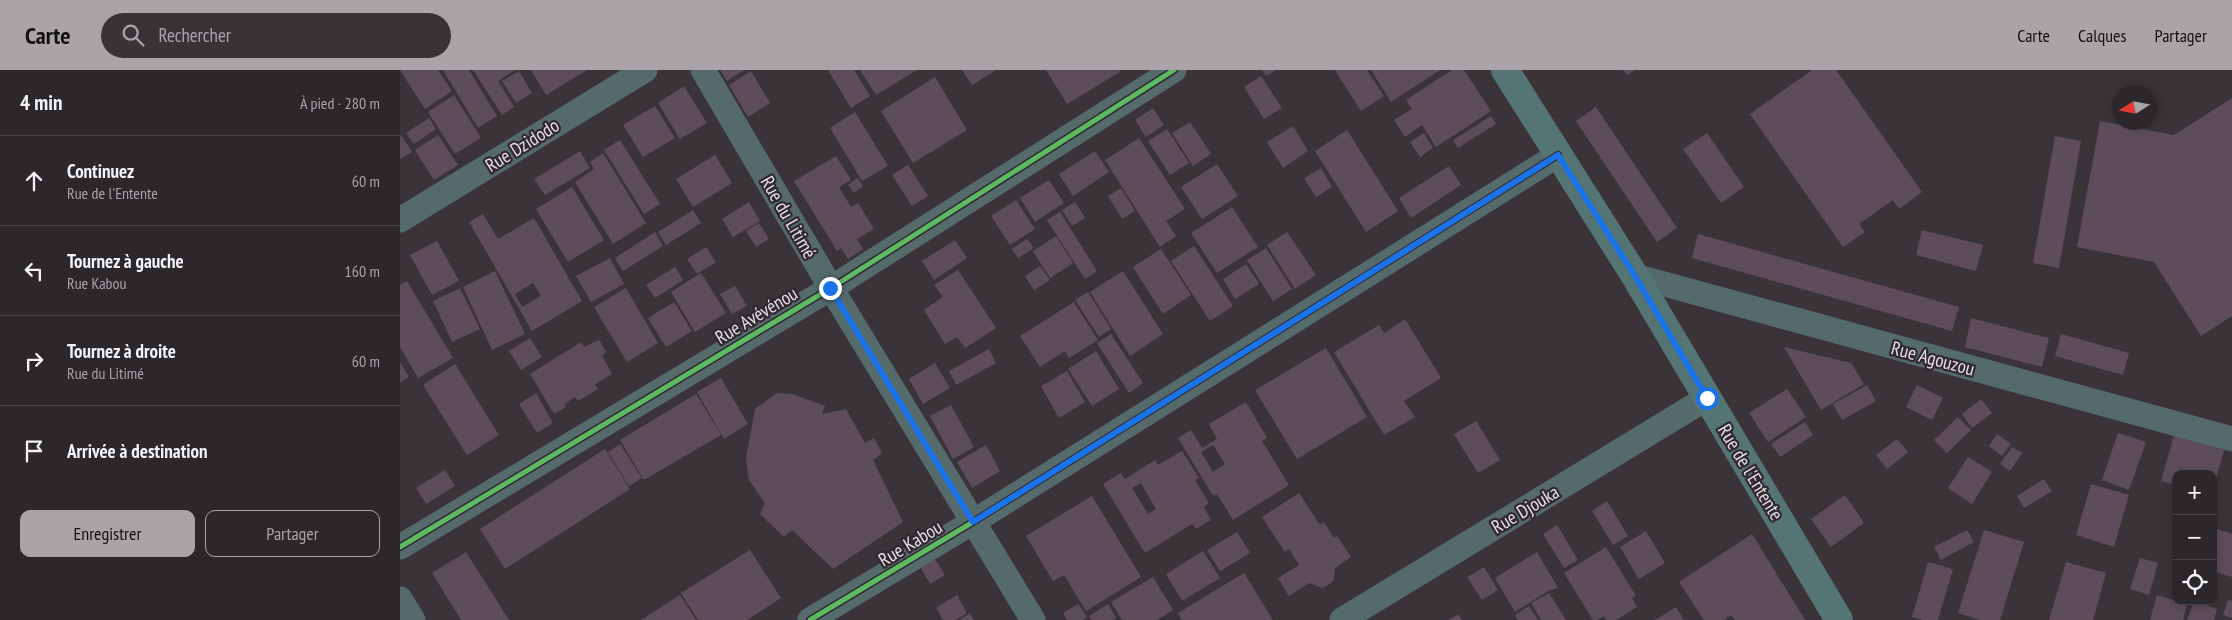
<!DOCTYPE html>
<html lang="fr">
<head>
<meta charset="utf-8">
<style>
	:root { --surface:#2c272b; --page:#383337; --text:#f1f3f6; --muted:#a6a5a9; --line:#484447; --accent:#aaa4a9 }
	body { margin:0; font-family:"PT Sans Narrow",sans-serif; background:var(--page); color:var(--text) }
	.controls { position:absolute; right:15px; bottom:15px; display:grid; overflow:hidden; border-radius:10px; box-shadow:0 2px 8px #0003 }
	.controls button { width:45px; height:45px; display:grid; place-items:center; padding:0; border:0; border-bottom:1px solid var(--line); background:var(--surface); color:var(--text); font:25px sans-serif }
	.compass { position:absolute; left:1712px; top:15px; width:45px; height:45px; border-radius:50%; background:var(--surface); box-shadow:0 2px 8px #0003; rotate:259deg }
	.stop { position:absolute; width:15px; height:15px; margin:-11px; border:4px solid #1a73e8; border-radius:50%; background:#fff }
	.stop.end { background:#1a73e8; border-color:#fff; box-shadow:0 1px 5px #0008 }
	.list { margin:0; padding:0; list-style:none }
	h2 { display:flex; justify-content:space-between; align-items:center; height:65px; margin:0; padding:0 20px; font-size:21px }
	h2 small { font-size:16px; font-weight:400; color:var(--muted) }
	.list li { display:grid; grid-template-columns:32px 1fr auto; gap:15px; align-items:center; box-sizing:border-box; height:90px; padding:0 20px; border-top:1px solid var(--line) }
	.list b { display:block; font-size:19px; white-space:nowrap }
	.list p { margin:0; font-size:16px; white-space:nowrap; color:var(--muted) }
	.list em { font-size:16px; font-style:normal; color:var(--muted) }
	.actions { display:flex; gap:10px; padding:15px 20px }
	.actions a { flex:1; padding:11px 0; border:1px solid var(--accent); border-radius:10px; text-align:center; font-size:18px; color:var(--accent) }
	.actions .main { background:var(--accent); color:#111 }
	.icon { flex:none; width:28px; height:28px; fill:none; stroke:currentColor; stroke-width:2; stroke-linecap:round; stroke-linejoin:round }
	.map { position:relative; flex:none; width:1832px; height:550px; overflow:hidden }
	header { display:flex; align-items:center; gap:30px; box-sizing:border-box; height:70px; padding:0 25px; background:var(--accent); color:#111 }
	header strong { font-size:24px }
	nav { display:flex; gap:28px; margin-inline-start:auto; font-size:18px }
	.search { width:350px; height:45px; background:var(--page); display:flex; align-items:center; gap:12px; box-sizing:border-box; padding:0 18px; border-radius:28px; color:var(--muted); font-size:19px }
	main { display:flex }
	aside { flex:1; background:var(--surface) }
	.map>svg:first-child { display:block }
	.building { fill:#5d4d5a; fill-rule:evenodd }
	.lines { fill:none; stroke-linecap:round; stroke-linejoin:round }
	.street { stroke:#546a6b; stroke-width:25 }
	.secondary { stroke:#557474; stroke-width:28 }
	.cycleway-casing { stroke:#312830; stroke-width:8 }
	.cycleway { stroke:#5cba63; stroke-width:5 }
	.route { stroke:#1a73e8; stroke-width:6 }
	.labels { text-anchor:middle; stroke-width:4.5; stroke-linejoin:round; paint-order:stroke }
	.street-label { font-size:19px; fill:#e6e0e5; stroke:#312830 }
</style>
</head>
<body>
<header>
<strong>Carte</strong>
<div class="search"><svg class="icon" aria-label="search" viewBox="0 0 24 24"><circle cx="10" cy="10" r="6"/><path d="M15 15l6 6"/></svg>Rechercher</div>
<nav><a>Carte</a><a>Calques</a><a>Partager</a></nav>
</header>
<main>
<aside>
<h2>4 min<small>À pied · 280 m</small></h2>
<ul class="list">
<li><svg class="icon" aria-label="ahead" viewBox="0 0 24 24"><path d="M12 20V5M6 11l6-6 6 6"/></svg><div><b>Continuez</b><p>Rue de l'Entente</p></div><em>60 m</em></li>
<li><svg class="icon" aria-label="left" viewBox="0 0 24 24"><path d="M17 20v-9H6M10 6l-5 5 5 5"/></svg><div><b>Tournez à gauche</b><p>Rue Kabou</p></div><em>160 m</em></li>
<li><svg class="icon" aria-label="right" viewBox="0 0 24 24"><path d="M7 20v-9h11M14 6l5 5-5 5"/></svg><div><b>Tournez à droite</b><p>Rue du Litimé</p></div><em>60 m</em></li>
<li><svg class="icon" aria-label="arrive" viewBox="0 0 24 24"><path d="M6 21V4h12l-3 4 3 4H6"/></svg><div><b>Arrivée à destination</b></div></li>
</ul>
<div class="actions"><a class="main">Enregistrer</a><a>Partager</a></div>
</aside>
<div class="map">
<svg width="1832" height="550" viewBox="0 0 1832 550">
	<rect width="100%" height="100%" fill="#3a3439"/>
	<!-- building -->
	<path class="building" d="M 0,0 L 38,0 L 52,21 L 25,39 Z
		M 43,0 L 69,0 L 97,46 L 78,58 Z
		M 73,0 L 115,0 L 98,11 L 114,37 L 102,45 Z
		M 131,0 L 187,0 L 146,25 Z
		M 320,0 L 344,0 L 327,11 Z
		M 428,0 L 454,0 L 470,26 L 451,38 Z
		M 460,0 L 517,0 L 476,25 Z
		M 562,0 L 596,0 L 572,15 Z
		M 646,0 L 719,0 L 720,2 L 667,34 Z
		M 862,0 L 876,0 L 866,6 Z
		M 935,0 L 967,0 L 984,26 L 961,41 Z
		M 971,0 L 1040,0 L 991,32 Z
		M 1052,0 L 1064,0 L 1091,41 L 1036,77 L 1022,55 L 1005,67 L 994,50 L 1012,39 L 1006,30 Z
		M 1223,0 L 1235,0 L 1227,5 Z
		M 1412,0 L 1436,0 L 1522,122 L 1499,139 L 1493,130 L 1459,154 L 1465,162 L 1443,177 L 1350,44 Z
		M 119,1 L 132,23 L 116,33 L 102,11 Z
		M 351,1 L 370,33 L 348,47 L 329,15 Z
		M 861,6 L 882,38 L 864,49 L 844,17 Z
		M 535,7 L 567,60 L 513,93 L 481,41 Z
		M 284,16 L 307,53 L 280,69 L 258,33 Z
		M 54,25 L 81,68 L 55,84 L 28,42 Z
		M 1832,28 L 1832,246 L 1801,266 L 1754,192 L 1677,177 L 1700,51 L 1774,65 Z
		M 255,36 L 275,68 L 243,87 L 223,55 Z
		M 1196,37 L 1277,158 L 1257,172 L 1176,51 Z
		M 753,38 L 764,55 L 746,67 L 735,50 Z
		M 455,42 L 488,96 L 462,111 L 430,58 Z
		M 1091,46 L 1096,54 L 1058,78 L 1053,70 Z
		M 29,48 L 36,59 L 14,74 L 6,63 Z
		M 790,52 L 811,84 L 793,96 L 772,63 Z
		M 893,56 L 908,81 L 883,98 L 867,72 Z
		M 767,59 L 789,93 L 770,105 L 748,71 Z
		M 947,60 L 998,141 L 966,162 L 915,81 Z
		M 1024,63 L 1033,78 L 1020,87 L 1010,72 Z
		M 1307,63 L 1344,117 L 1321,133 L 1283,79 Z
		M 38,65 L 58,95 L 34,110 L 15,80 Z
		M 2,66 L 12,82 L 0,89 L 0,67 Z
		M 1655,66 L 1681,71 L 1659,198 L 1633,193 Z
		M 739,68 L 785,139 L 766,151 L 776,166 L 760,177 L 705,90 Z
		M 220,70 L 260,134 L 244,144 L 204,80 Z
		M 180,81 L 190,98 L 145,125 L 134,109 Z
		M 695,81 L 709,102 L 673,126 L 659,104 Z
		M 203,83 L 246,153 L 213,174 L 175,112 L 194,99 L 190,92 Z
		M 315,85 L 332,113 L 293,137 L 276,109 Z
		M 436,86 L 451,110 L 439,117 L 451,137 L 458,133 L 474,159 L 457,169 L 463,179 L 448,189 L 441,178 L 437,181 L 394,111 Z
		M 817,94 L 838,126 L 802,149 L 781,117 Z
		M 508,95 L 528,126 L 512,136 L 492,105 Z
		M 1049,96 L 1061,115 L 1011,148 L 999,128 Z
		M 921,98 L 932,117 L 916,127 L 904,108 Z
		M 457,108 L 463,116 L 454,123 L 448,115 Z
		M 649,110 L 664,133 L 635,152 L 620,128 Z
		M 172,117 L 204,170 L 168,192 L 136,139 Z
		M 721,118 L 735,141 L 722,149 L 708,126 Z
		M 616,130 L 635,159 L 610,175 L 591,146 Z
		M 349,132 L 360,151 L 333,167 L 322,149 Z
		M 675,132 L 685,148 L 672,156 L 662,140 Z
		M 832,137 L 858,177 L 817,203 L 791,163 Z
		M 293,140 L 301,153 L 266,175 L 258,162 Z
		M 660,142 L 697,201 L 685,209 L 647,150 Z
		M 83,144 L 98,169 L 134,148 L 182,231 L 132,261 L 69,152 ZM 133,213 L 141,226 L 122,237 L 115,224 Z
		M 359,153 L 369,169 L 356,177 L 346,161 Z
		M 1522,160 L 1583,175 L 1576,201 L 1516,185 Z
		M 255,162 L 263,176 L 223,201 L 215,188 Z
		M 887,162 L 916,205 L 895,219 L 867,175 Z
		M 1298,164 L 1559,237 L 1552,261 L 1292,188 Z
		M 656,166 L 673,193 L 650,208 L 633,181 Z
		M 627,169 L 634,178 L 618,188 L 612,179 Z
		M 555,170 L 567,188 L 534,210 L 522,191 Z
		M 37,171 L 59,211 L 32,225 L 10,185 Z
		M 794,176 L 833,236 L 810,251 L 771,191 Z
		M 306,177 L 316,192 L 297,204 L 287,189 Z
		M 866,178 L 892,219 L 873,231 L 847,190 Z
		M 761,179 L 791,225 L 763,244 L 733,197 Z
		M 210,188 L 224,214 L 191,232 L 176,206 Z
		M 846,194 L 859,214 L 835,229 L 823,209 Z
		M 640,196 L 650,210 L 634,220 L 625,206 Z
		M 275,197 L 283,210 L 255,228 L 246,215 Z
		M 558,200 L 596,258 L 565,278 L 557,267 L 545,274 L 524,240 L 543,227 L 534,215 Z
		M 95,201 L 125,264 L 92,280 L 63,217 Z
		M 723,201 L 763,264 L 730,286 L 690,222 Z
		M 301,203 L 326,243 L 295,262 L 271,222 Z
		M 7,211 L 53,288 L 18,308 L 0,277 L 0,215 Z
		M 335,216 L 347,236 L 332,244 L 320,224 Z
		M 60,218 L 80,259 L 52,272 L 33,231 Z
		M 226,218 L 258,273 L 227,292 L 194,237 Z
		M 688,222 L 711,259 L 699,267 L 675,230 Z
		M 274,232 L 292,261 L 266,277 L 248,248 Z
		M 674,232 L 698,270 L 669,288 L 665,281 L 640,297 L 620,266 Z
		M 1571,248 L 1649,268 L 1642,297 L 1565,277 Z
		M 1005,249 L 1041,308 L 1004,331 L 1015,347 L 984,365 L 934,282 L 979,255 L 984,263 Z
		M 711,264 L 743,313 L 729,323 L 697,273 Z
		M 1661,264 L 1729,283 L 1723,305 L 1655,286 Z
		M 130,268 L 142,287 L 121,300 L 109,281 Z
		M 199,270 L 206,282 L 202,286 L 212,304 L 195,314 L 198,319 L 178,331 L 175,327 L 164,334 L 166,337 L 154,344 L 130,304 L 181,272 L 184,277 Z
		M 1384,277 L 1451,293 L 1464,314 L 1421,340 Z
		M 926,278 L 967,347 L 897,389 L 855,320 Z
		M 589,279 L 596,293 L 556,315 L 549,301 Z
		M 696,281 L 719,319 L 692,336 L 668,299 Z
		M 0,292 L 9,307 L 0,313 Z
		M 535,293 L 550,318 L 523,334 L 509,309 Z
		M 55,294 L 99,365 L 67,385 L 23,315 Z
		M 667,301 L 685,332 L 659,348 L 641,316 Z
		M 321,308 L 348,354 L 324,369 L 297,322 Z
		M 1467,315 L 1476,331 L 1442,350 L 1433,334 Z
		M 1517,315 L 1543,328 L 1532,350 L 1506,337 Z
		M 1387,319 L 1406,347 L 1368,372 L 1349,343 Z
		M 136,323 L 153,353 L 137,363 L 119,334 Z
		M 377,323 L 392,324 L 425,336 L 422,344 L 446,339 L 465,373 L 474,368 L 482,383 L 473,390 L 503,452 L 433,499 L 392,460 L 384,467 L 360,444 L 365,433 L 349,410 L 346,388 L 355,339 Z
		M 296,324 L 321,365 L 244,410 L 220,370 Z
		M 1581,329 L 1592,343 L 1572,358 L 1562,344 Z
		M 846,332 L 867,368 L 862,371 L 889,415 L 833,450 L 817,424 L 813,426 L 778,368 L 791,360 L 802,378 L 817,369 L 809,354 ZM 813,375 L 825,394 L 813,402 L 801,382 Z
		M 551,335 L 574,377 L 553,389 L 530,346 Z
		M 1558,347 L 1571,360 L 1547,383 L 1534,370 Z
		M 1076,351 L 1100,390 L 1078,403 L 1054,364 Z
		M 1405,352 L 1413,365 L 1380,387 L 1371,374 Z
		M 1718,363 L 1746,372 L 1729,420 L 1702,410 Z
		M 1597,364 L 1611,374 L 1602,386 L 1589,376 Z
		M 1774,365 L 1824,380 L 1814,416 L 1813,404 L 1776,404 L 1776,415 L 1761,411 Z
		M 1497,369 L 1508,382 L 1487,399 L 1476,385 Z
		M 220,374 L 242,408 L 229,416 L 208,382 Z
		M 586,375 L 600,401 L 572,418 L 557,392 Z
		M 1612,377 L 1622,383 L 1610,401 L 1600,394 Z
		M 205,379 L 230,419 L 105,499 L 80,459 Z
		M 782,381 L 799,408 L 795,410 L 809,433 L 804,437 L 811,450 L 796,459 L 792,454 L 745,483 L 703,414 L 721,403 L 725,409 L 755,390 L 758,395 ZM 741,413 L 756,439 L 748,444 L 732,418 Z
		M 1568,387 L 1592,402 L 1572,434 L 1548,418 Z
		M 45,400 L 55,416 L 26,434 L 16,418 Z
		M 1644,409 L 1652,421 L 1624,438 L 1617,426 Z
		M 1691,414 L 1729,425 L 1714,477 L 1676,465 Z
		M 899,423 L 920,455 L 924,452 L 934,468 L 937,466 L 951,487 L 935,498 L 934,509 L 930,514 L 922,518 L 909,513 L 889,526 L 878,508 L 899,495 L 889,479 L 885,482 L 862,447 Z
		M 1445,425 L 1464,453 L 1431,477 L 1411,449 Z
		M 692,426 L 741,507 L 686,541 L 664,505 L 653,511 L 626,466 Z
		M 1207,431 L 1228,466 L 1213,475 L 1192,441 Z
		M 1157,455 L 1178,490 L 1164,498 L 1143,464 Z
		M 1817,459 L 1832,464 L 1832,507 L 1813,501 L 1813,472 Z
		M 1567,460 L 1574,472 L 1541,490 L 1534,477 Z
		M 1584,460 L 1624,472 L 1600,550 L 1580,550 L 1558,543 Z
		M 1246,461 L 1265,493 L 1239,509 L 1220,477 Z
		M 837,462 L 850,483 L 820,501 L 807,480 Z
		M 1352,464 L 1405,550 L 1335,550 L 1331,545 L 1324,550 L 1304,550 L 1279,512 Z
		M 1206,477 L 1236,526 L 1232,528 L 1237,537 L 1216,550 L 1207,550 L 1204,546 L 1197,550 L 1193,550 L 1164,503 Z
		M 350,480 L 381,528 L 347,550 L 298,550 L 281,523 Z
		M 803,481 L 820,508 L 782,531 L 766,504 Z
		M 66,482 L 109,550 L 61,550 L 32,503 Z
		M 1137,482 L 1158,518 L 1150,520 L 1115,542 L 1095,508 Z
		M 1740,488 L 1758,493 L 1749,525 L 1730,519 Z
		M 535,489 L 545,505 L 530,514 L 521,498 Z
		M 1528,492 L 1553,499 L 1538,550 L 1523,550 L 1512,547 Z
		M 1666,492 L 1706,503 L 1693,550 L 1649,550 Z
		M 1084,497 L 1098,520 L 1082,530 L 1067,507 Z
		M 844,503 L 873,550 L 782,550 L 778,543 Z
		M 753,507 L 773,540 L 757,550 L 722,550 L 711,532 Z
		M 1149,523 L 1166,550 L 1141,550 L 1131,533 Z
		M 280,525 L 296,550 L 241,550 Z
		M 557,525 L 567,543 L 555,550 L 543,550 L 536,538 Z
		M 1757,525 L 1787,534 L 1783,550 L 1750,550 Z
		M 1828,530 L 1832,531 L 1832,548 L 1823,545 Z
		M 1794,531 L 1817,539 L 1814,550 L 1787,550 Z
		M 678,534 L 687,547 L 683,550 L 667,550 L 663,543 Z
		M 708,534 L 716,548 L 713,550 L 692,550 L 689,546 Z
		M 1129,536 L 1138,550 L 1118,550 L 1115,545 Z
		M 1276,537 L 1284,550 L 1255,550 Z
		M 570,543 L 574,550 L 559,550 Z
		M 1058,544 L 1062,550 L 1049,550 Z"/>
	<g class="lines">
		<!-- street -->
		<path class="street" d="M 303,0 L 431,218 L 633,550
			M 0,150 L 245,0
			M 1235,206 L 1832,369
			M 0,477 L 431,218 L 774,0
			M 0,529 L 13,550
			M 410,550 L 573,452 L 1158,85
			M 942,550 L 1307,328"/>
		<!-- secondary -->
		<path class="secondary" d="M 1105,0 L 1235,206 L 1439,550"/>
		<!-- cycleway casing -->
		<g class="cycleway-casing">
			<path id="cycleway" d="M 0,477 L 431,218 L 774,0
				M 410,550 L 573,452 L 1158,85"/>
		</g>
		<!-- cycleway -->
		<use href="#cycleway" class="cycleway"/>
	</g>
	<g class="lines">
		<!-- route -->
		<path class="route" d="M 430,218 L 573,452 L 1158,85 L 1235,206 L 1307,328"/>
	</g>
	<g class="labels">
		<!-- street labels -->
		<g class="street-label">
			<text transform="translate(122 75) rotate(-32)" y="7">Rue Dzidodo</text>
			<text transform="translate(389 147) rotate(60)" y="7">Rue du Litimé</text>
			<text transform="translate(356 245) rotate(-31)" y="7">Rue Avévénou</text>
			<text transform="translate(1533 288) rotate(15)" y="7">Rue Agouzou</text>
			<text transform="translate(1351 402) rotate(59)" y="7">Rue de l'Entente</text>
			<text transform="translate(1125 439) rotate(-31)" y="7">Rue Djouka</text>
			<text transform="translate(510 473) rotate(-31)" y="7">Rue Kabou</text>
		</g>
	</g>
</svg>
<div class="controls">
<button>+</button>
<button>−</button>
<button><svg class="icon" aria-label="locate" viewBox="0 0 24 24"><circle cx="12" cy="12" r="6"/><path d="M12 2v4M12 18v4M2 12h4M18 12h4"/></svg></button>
</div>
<svg class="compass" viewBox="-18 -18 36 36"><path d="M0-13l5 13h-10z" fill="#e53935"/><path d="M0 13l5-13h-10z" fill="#a6a5a9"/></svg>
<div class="stop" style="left:1307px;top:328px"></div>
<div class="stop end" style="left:430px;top:218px"></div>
</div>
</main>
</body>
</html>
